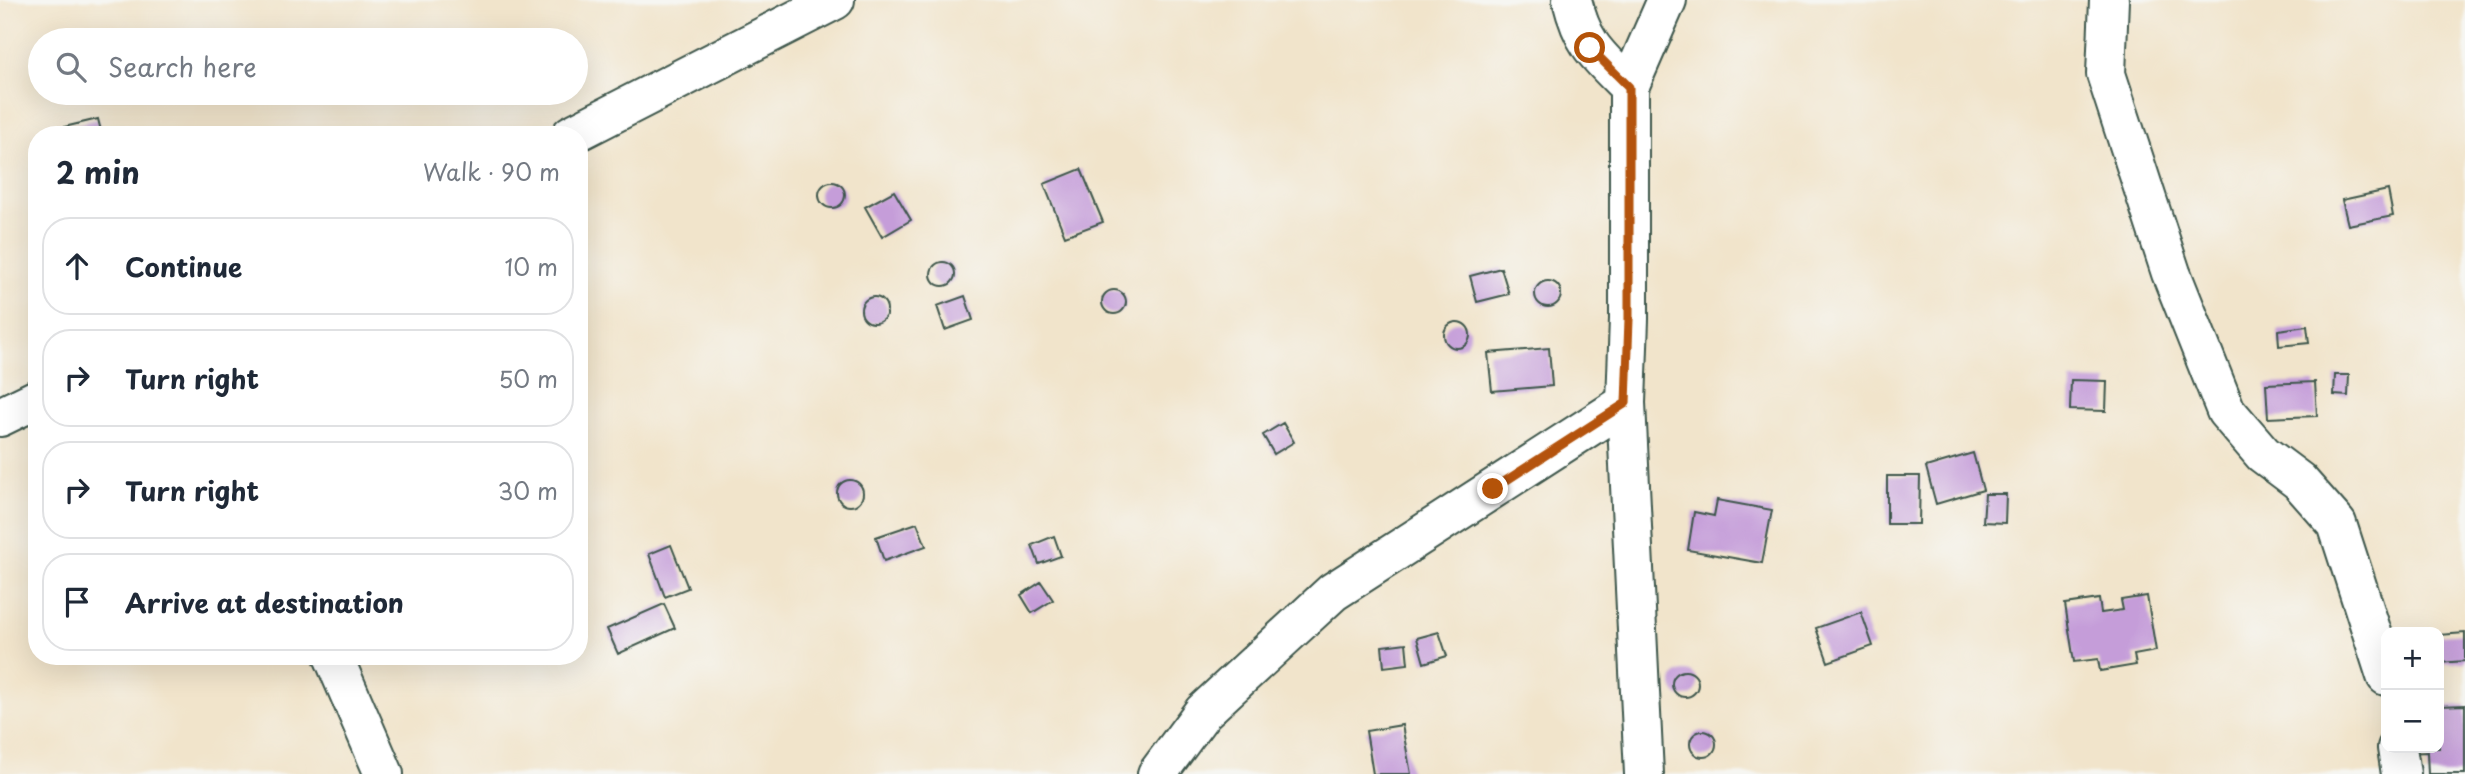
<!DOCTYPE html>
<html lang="en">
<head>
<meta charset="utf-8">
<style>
	:root { --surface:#fff; --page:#f6f6f7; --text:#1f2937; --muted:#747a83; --line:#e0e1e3 }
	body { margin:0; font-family:"Playpen Sans",sans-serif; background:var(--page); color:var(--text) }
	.controls { position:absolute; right:21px; bottom:21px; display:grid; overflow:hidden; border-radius:14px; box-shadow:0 7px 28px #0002 }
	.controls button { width:63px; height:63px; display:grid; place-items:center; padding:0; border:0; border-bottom:2px solid var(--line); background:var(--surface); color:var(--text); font:35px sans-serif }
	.stop { position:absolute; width:21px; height:21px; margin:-16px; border:5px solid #b45309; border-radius:50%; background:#fff }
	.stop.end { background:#b45309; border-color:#fff; box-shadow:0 2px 7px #0008 }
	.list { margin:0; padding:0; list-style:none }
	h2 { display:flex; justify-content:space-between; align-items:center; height:91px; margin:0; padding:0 28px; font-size:30px }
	h2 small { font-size:23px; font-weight:400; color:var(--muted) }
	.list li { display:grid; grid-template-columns:46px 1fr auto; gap:21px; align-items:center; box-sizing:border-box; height:98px; margin:0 14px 14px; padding:0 14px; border:2px solid var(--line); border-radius:28px }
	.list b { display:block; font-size:26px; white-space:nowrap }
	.list em { font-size:23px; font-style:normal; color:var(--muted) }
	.icon { flex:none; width:38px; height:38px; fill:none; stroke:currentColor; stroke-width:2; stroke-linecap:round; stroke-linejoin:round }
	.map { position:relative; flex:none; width:2465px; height:774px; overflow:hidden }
	.search { position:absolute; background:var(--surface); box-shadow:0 7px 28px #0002; left:28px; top:28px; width:560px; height:77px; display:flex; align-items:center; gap:18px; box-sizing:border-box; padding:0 24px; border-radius:38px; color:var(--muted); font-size:26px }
	.panel { position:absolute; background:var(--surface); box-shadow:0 7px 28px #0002; left:28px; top:126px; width:560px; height:539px; border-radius:28px }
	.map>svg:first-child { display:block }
	.building { fill:#c59dd9 }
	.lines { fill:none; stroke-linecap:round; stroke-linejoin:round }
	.minor-casing { stroke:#3e564b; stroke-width:42 }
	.major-casing { stroke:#3e564b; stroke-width:42 }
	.minor { stroke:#fff; stroke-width:38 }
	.major { stroke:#fff; stroke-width:38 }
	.route { stroke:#b45309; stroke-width:9 }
</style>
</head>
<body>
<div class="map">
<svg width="2465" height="774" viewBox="0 0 2465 774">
	<rect width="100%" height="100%" fill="#f6f6f2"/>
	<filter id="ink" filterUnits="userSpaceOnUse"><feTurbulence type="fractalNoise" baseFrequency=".0143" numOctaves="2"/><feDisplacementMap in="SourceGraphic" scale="14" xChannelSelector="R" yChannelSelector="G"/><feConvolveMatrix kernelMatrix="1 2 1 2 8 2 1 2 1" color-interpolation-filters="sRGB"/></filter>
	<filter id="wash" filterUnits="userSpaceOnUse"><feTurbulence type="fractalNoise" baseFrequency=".00686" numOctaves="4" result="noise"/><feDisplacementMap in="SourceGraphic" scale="28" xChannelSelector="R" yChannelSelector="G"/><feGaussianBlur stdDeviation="1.57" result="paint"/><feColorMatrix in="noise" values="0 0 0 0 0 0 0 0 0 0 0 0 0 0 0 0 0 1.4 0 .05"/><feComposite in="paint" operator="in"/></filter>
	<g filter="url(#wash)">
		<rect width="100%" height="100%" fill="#f1e4cb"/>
		<g id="blocks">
			<!-- building -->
			<path class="building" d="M 98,119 L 102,135 L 62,135 L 60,128 Z
				M 1081,169 L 1103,222 L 1065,236 L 1044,184 Z
				M819 195a13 13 0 1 1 26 0a13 13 0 1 1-26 0Z
				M 2388,190 L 2393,216 L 2348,225 L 2342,200 Z
				M 894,191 L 911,220 L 882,237 L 865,207 Z
				M931 274a12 12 0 1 1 24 0a12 12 0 1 1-24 0Z
				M 1501,268 L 1509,294 L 1477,302 L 1470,276 Z
				M1535 294a13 13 0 1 1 26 0a13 13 0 1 1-26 0Z
				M1102 302a12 12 0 1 1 24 0a12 12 0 1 1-24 0Z
				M 965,296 L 973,320 L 945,330 L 937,306 Z
				M861 310a13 13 0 1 1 26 0a13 13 0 1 1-26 0Z
				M1444 335a13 13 0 1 1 26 0a13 13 0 1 1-26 0Z
				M 2307,326 L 2309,343 L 2279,346 L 2278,330 Z
				M 1549,348 L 1552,386 L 1492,391 L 1488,353 Z
				M 2335,375 L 2349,375 L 2348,396 L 2334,395 Z
				M 2071,380 L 2107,381 L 2106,411 L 2070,410 Z
				M 2315,382 L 2317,416 L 2268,418 L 2266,384 Z
				M 1283,423 L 1294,442 L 1274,454 L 1263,435 Z
				M 1973,453 L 1983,490 L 1936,504 L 1926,467 Z
				M 1887,476 L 1920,476 L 1919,524 L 1887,524 Z
				M837 493a13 13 0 1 1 26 0a13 13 0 1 1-26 0Z
				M 1985,494 L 2006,494 L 2005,523 L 1983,522 Z
				M 1717,500 L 1772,510 L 1762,563 L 1688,550 L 1694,512 L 1714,516 Z
				M 917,523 L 926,546 L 884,561 L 876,537 Z
				M 1054,536 L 1061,556 L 1039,564 L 1032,545 Z
				M 671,545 L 688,588 L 665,597 L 649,554 Z
				M 1041,582 L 1053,600 L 1032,613 L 1021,595 Z
				M 2147,596 L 2156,651 L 2134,655 L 2136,665 L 2100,671 L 2098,659 L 2074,662 L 2065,604 L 2099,599 L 2101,613 L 2123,610 L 2121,600 Z
				M 664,604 L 675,628 L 618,654 L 607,629 Z
				M 1861,612 L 1873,646 L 1828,662 L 1816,628 Z
				M 1439,632 L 1447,656 L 1424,663 L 1417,638 Z
				M 2465,633 L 2465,661 L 2439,663 L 2439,635 Z
				M 1406,643 L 1408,664 L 1384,667 L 1382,646 Z
				M1672 684a13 13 0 1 1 26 0a13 13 0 1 1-26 0Z
				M 2465,705 L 2465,774 L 2428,774 L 2427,752 L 2407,753 L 2406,748 L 2439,748 L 2439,706 Z
				M 1402,725 L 1411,774 L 1373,774 L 1366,731 Z
				M1690 744a13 13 0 1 1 26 0a13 13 0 1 1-26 0Z"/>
		</g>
	</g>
	<g filter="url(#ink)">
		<use href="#blocks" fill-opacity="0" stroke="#3e564b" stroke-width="2"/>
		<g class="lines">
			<!-- minor casing -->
			<g class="minor-casing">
				<path id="minor" d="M 1572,0 C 1583,45 1597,55 1629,87 L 1629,319 L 1626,403 L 1644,774
					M 2109,0 L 2106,74 L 2171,273 L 2226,411 L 2263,454 L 2299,481 L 2337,524 L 2386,676
					M 1629,87 L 1667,0
					M 333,656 L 384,774
					M 2397,748 L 2401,774
					M 1157,774 L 1203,712 L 1333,592 L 1626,403"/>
			</g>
			<!-- major casing -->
			<g class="major-casing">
				<path id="major" d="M 571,135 L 835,0
					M 0,417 L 37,399"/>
			</g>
			<!-- minor -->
			<use href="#minor" class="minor"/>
			<!-- major -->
			<use href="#major" class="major"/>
		</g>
	</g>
	<g class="lines" filter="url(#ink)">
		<!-- route -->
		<path class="route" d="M 1493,489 L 1626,403 L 1629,319 L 1629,87 L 1590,48"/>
	</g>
</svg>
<div class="controls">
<button>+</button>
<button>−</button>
</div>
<div class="stop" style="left:1590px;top:48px"></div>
<div class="stop end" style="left:1493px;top:489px"></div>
<div class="search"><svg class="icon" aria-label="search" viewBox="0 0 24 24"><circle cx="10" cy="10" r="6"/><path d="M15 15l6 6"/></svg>Search here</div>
<section class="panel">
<h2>2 min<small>Walk · 90 m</small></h2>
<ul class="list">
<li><svg class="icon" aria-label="ahead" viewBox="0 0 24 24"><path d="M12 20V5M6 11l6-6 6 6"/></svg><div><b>Continue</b></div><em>10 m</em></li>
<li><svg class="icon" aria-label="right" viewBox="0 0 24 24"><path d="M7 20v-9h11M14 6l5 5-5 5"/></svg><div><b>Turn right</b></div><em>50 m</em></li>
<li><svg class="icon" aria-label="right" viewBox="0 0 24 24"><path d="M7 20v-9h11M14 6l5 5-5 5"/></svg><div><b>Turn right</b></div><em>30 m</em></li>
<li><svg class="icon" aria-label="arrive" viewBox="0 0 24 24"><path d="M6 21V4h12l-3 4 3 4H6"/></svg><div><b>Arrive at destination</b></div></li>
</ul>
</section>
</div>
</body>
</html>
